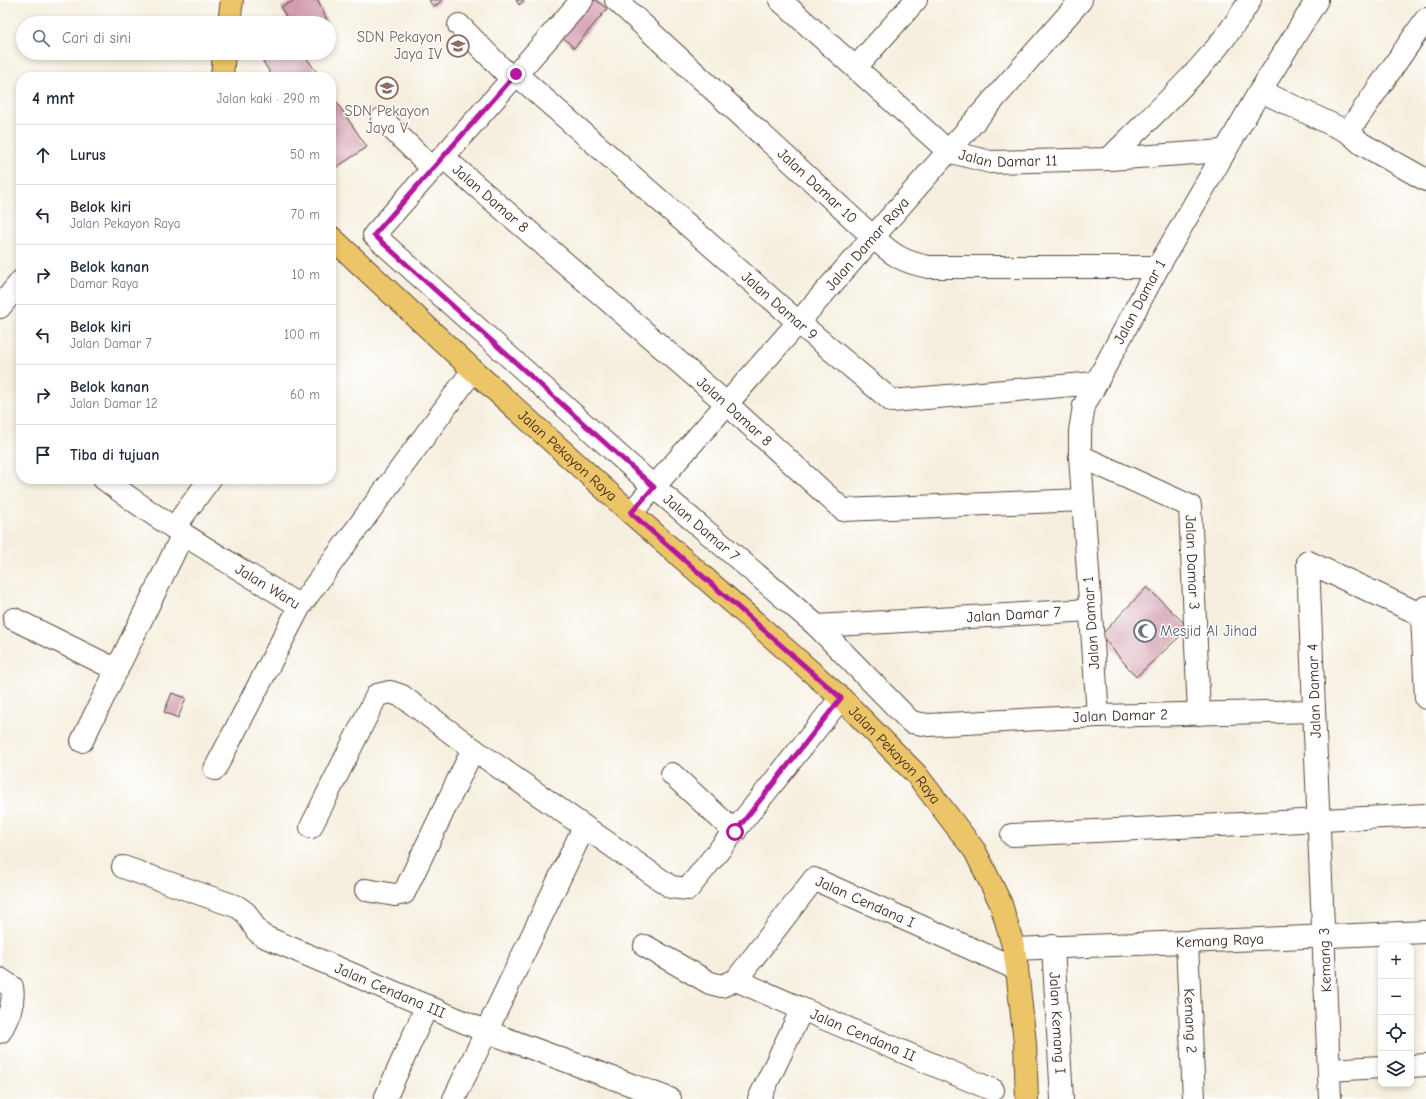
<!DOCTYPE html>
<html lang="id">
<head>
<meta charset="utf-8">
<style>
	:root { --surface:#fff; --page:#f6f6f7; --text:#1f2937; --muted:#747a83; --line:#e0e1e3 }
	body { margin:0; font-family:"Comic Neue",sans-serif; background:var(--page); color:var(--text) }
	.controls { position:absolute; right:12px; bottom:12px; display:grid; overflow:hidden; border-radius:8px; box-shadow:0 2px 6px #0003 }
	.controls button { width:36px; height:36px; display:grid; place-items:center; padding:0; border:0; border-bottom:1px solid var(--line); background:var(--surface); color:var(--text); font:20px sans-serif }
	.stop { position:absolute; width:12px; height:12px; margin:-9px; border:3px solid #b5179e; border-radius:50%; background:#fff }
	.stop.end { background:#b5179e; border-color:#fff; box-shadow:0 1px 4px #0008 }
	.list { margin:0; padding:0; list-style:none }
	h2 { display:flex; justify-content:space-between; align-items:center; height:52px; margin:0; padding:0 16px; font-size:17px }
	h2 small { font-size:13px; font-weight:400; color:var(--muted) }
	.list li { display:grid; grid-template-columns:26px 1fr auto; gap:12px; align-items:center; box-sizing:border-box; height:60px; padding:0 16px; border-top:1px solid var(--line) }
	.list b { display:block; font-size:15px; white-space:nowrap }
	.list p { margin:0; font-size:13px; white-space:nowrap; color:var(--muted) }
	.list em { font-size:13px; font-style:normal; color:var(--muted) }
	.icon { flex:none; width:22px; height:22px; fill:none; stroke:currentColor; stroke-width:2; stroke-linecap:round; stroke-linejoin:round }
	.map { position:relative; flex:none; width:1426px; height:1099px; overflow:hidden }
	.search { position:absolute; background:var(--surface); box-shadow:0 2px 6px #0003; left:16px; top:16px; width:320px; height:44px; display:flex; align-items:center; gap:10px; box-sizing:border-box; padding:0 14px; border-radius:22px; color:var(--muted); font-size:15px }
	.panel { position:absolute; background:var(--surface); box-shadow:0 2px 6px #0003; left:16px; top:72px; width:320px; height:412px; border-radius:16px }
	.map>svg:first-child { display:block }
	.building { fill:#d19dae }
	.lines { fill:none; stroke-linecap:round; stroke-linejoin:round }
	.minor-casing { stroke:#57483b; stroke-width:24 }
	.major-casing { stroke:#57483b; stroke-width:24 }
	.minor { stroke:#fff; stroke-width:22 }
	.major { stroke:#edc569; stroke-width:22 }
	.route { stroke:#b5179e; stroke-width:5 }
	.labels { text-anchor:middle; stroke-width:3; stroke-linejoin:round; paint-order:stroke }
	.education-label { font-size:15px; fill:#785e54; stroke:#fff; text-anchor:end }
	.street-label { font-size:15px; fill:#3b2a1e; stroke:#fff }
	.worship-label { font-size:15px; fill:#5b616d; stroke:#fff; text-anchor:start }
</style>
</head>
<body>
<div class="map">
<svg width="1426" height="1099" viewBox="0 0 1426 1099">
	<rect width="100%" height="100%" fill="#fff"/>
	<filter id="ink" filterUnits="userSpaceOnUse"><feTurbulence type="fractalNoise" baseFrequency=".025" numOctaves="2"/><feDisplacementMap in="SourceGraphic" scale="8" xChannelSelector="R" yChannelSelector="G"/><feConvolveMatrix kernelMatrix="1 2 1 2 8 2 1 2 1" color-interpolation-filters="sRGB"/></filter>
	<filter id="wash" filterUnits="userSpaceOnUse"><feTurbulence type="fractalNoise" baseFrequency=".012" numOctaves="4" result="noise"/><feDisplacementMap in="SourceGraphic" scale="16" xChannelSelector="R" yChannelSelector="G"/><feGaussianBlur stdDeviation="0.9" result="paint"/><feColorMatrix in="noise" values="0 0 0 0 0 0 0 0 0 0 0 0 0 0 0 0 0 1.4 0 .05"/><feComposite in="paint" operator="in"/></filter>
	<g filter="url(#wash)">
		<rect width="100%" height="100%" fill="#f6efdf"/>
		<g id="blocks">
			<!-- building -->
			<path class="building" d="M 296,0 L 318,0 L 328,23 L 289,23 L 281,7 Z
				M 429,0 L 443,0 L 433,7 Z
				M 516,0 L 525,0 L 519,5 Z
				M 588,0 L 596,0 L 607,9 L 574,48 L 559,34 Z
				M 258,53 L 303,53 L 320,77 L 266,77 L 270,73 Z
				M 331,94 L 367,147 L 334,169 L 331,164 Z
				M 1147,587 L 1189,628 L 1136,677 L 1101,635 Z
				M 172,693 L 186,698 L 178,718 L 164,712 Z"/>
		</g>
	</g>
	<g filter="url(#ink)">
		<use href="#blocks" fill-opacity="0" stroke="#57483b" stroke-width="1"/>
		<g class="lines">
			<!-- minor casing -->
			<g class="minor-casing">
				<g id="minor">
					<path id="s1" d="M 582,0 L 374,235 L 654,487 L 817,626 L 911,722 L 928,725 L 1098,716 L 1314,711"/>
					<path id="s2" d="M 616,0 L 873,237 C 893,255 902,262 929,267 L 1158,267"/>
					<path id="s3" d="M 780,0 L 948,151 L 990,162 L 1109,159 L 1223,151"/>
					<path d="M 459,25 L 512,79"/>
					<path d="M 856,67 L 916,0"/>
					<path id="s4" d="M 516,74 L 798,322 L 892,401 L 1095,383"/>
					<path d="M 1257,96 L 1317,0"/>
					<path d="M 382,119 L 432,168"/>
					<path d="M 1348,132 L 1426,19"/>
					<path id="s5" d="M 443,157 L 727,404 L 843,510 L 1083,500"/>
					<path d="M 1109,159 C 1158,109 1215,61 1250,0"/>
					<path d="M 0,307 L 21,281"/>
					<path id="s6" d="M 1080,456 L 1190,506 L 1199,714"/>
					<path id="s7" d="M 104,479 C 166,526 233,565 300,606 L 473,370"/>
					<path id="s8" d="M 631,513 L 1081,0"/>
					<path d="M 174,528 L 210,479"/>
					<path d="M 1426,607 L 1422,615 L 1426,698"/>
					<path d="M 14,619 L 117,670"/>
					<path id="s9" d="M 817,626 L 1090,610"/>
					<path id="s10" d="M 1098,716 L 1080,456 L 1080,431 L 1084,406 L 1158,267 L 1257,96 L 1267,94 L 1348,132 L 1362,144 L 1426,180"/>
					<path d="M 82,741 L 183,534"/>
					<path d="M 215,769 L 300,606"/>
					<path d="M 672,774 L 735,832"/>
					<path d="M 311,827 L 377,695 L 390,692 L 402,696 L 473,749 L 671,887 L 688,889 L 841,698"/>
					<path d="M 1012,835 L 1426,815"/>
					<path id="s11" d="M 123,867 L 238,907 L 246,913 L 257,931 L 263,936 L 485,1031 L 670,1099"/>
					<path d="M 366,890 L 395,895 L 404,893 L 473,749"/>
					<path id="s12" d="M 1187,943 L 1194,1099"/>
					<path id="s13" d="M 645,946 L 710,983 L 722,986 L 736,980 L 814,879 L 1017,969"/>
					<path id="s14" d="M 1053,946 L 1062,1099"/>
					<path id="s15" d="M 1014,949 L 1426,932"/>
					<path d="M 0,979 L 12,987 C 15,1003 8,1018 0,1032"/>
					<path d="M 736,980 L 802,1009"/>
					<path d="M 1411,1066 L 1426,1065"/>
					<path d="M 1329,1070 L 1381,1067"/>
					<path d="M 385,1099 L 427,1006"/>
					<path d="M 454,1099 L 584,827"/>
					<path id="s16" d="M 759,1099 L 802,1009 L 993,1090"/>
					<path d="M 1330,1099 L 1308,562 L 1422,615"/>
				</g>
			</g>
			<!-- major casing -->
			<g class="major-casing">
				<g id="major">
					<path d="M 229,23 L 232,0"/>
					<path d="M 222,77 L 224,53"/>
					<path id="s17" d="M 331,237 L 473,370 L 631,513 L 841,698 L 916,774 L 975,851 L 1001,904 L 1014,949 L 1017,969 L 1025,1043 L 1027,1099"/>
				</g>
			</g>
			<!-- minor -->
			<use href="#minor" class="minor"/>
			<!-- major -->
			<use href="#major" class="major"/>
		</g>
	</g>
	<g class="lines" filter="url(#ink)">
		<!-- route -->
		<path class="route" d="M 516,74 L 374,235 L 654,487 L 631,513 L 841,698 L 735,832"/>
	</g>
	<!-- icons -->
	<defs>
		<g id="school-ring" transform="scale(1.15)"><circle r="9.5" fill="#fff" stroke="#8d6e63" stroke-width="1.5"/><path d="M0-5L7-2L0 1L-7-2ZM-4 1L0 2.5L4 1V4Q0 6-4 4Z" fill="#8d6e63"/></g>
		<g id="mosque-ring" transform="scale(1.15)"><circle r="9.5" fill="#fff" stroke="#6b7280" stroke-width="1.5"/><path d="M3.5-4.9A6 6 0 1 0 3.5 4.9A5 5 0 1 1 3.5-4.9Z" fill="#6b7280"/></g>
	</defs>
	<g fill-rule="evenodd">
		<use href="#school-ring" x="458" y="46"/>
		<use href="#school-ring" x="387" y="88"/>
		<use href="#mosque-ring" x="1145" y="631"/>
	</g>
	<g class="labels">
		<!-- education labels -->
		<g class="education-label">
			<text x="442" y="42">SDN Pekayon<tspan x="442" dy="17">Jaya IV</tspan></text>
			<text x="387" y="116" text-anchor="middle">SDN Pekayon<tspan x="387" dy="17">Jaya V</tspan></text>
		</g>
		<!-- street labels -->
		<g class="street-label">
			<text dy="5" stroke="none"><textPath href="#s3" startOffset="287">Jalan Damar 11</textPath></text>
			<text dy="5" stroke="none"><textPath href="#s2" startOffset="274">Jalan Damar 10</textPath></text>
			<text dy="5" stroke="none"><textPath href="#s5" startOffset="63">Jalan Damar 8</textPath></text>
			<text dy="5" stroke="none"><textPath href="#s8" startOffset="358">Jalan Damar Raya</textPath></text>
			<text dy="5" stroke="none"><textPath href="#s10" startOffset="429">Jalan Damar 1</textPath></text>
			<text dy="5" stroke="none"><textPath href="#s4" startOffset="351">Jalan Damar 9</textPath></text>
			<text dy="5" stroke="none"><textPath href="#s5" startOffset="387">Jalan Damar 8</textPath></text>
			<text dy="5" stroke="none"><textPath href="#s17" startOffset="322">Jalan Pekayon Raya</textPath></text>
			<text dy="5" stroke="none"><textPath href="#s1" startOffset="753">Jalan Damar 7</textPath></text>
			<text dy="5" stroke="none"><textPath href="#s6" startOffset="177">Jalan Damar 3</textPath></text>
			<text dy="5" stroke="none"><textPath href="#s7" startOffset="196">Jalan Waru</textPath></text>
			<text dy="5" stroke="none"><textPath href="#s9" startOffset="197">Jalan Damar 7</textPath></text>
			<text transform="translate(1091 623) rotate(-94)" y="5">Jalan Damar 1</text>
			<text transform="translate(1314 691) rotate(-92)" y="5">Jalan Damar 4</text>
			<text dy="5" stroke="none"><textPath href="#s1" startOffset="1249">Jalan Damar 2</textPath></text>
			<text dy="5" stroke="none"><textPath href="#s17" startOffset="766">Jalan Pekayon Raya</textPath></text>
			<text dy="5" stroke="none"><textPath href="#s13" startOffset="286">Jalan Cendana I</textPath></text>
			<text dy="5" stroke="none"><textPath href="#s15" startOffset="206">Kemang Raya</textPath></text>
			<text transform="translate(1325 960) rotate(-92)" y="5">Kemang 3</text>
			<text dy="5" stroke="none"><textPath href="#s11" startOffset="299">Jalan Cendana III</textPath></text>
			<text dy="5" stroke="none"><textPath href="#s12" startOffset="78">Kemang 2</textPath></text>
			<text dy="5" stroke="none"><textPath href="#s14" startOffset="77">Jalan Kemang I</textPath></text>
			<text dy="5" stroke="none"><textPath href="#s16" startOffset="166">Jalan Cendana II</textPath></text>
		</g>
		<!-- worship labels -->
		<g class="worship-label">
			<text x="1160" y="636">Mesjid Al Jihad</text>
		</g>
	</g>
</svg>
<div class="controls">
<button>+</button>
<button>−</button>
<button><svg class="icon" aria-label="locate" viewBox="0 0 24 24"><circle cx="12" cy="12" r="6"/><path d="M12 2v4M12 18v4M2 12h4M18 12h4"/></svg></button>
<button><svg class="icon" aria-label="layers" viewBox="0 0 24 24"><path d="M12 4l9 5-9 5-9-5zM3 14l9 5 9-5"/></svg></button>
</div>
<div class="stop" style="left:735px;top:832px"></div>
<div class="stop end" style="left:516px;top:74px"></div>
<div class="search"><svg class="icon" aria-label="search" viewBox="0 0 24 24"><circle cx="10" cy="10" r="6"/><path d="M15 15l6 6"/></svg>Cari di sini</div>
<section class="panel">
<h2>4 mnt<small>Jalan kaki · 290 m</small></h2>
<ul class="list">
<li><svg class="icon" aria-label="ahead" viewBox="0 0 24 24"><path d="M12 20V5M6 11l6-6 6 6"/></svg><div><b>Lurus</b></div><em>50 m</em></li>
<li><svg class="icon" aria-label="left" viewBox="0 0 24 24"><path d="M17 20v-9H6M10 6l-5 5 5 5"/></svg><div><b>Belok kiri</b><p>Jalan Pekayon Raya</p></div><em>70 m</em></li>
<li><svg class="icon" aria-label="right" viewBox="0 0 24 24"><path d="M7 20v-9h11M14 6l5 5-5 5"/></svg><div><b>Belok kanan</b><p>Damar Raya</p></div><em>10 m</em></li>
<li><svg class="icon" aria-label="left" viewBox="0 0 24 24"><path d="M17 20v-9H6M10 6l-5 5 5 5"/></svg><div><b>Belok kiri</b><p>Jalan Damar 7</p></div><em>100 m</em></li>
<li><svg class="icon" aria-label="right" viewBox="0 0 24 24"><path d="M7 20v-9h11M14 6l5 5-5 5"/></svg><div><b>Belok kanan</b><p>Jalan Damar 12</p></div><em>60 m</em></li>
<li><svg class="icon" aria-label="arrive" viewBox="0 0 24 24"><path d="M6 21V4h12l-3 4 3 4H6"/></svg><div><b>Tiba di tujuan</b></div></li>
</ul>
</section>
</div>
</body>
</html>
